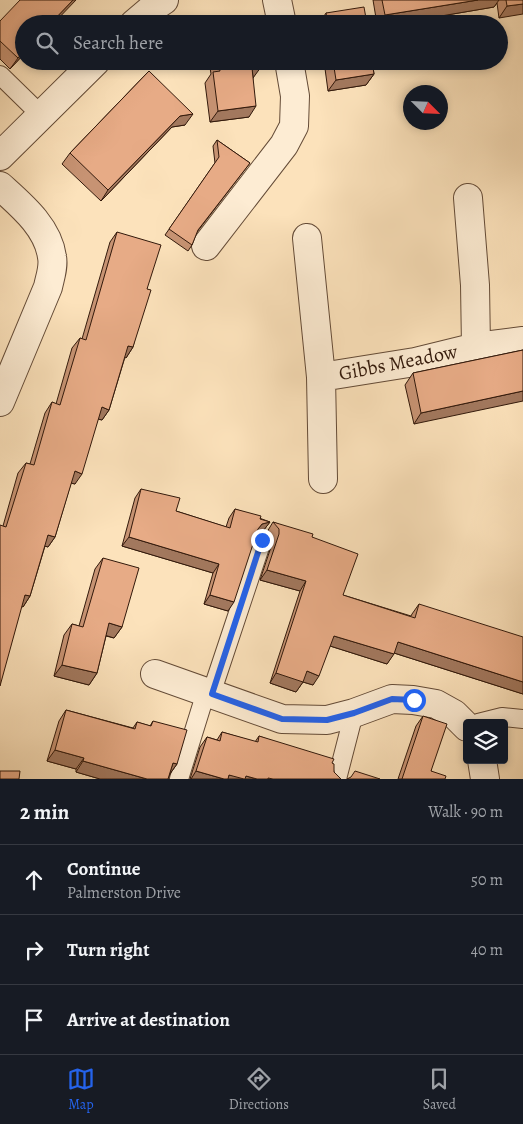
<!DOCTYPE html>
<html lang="en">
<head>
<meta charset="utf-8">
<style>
	:root { --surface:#171b24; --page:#242831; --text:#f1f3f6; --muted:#9ea1a6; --line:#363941; --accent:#2563eb }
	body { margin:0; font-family:Alegreya,serif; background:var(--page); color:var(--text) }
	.controls { position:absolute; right:15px; bottom:15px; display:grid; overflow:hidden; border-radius:5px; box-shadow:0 2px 8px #0003 }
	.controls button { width:45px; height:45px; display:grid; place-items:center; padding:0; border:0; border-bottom:1px solid var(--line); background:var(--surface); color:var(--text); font:25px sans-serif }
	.compass { position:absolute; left:403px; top:85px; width:45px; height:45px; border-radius:50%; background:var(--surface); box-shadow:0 2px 8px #0003; rotate:114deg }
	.stop { position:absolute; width:15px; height:15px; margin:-11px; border:4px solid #2563eb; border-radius:50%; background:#fff }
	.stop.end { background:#2563eb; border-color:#fff; box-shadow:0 1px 5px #0008 }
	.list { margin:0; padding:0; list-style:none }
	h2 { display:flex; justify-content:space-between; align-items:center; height:65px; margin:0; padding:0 20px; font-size:21px }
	h2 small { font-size:16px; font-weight:400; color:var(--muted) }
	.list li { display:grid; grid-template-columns:32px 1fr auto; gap:15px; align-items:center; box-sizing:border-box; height:70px; padding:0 20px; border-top:1px solid var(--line) }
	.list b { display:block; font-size:19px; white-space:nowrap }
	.list p { margin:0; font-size:16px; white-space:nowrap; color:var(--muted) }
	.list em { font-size:16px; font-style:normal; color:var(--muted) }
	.icon { flex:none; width:28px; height:28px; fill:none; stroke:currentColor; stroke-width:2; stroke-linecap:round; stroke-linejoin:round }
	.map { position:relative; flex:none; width:523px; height:779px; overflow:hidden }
	.search { position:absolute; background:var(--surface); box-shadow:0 2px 8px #0003; left:15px; right:15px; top:15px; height:55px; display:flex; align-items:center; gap:12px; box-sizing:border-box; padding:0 18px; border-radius:28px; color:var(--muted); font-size:19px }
	.sheet { height:275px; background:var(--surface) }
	nav { display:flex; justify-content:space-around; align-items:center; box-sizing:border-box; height:70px; border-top:1px solid var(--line); background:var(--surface); font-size:14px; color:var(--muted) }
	nav a { display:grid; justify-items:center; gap:2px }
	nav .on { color:var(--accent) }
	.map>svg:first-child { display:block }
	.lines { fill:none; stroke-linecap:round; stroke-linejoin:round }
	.service-casing { stroke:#644b37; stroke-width:20 }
	.minor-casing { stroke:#644b37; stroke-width:30 }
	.service { stroke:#fdecd3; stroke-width:18 }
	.minor { stroke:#fdecd3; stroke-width:28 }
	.wall { fill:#c79373; stroke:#32190b }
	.shaded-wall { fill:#a2785e; stroke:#32190b }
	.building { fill:#e7ab86; stroke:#32190b }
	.route { stroke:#2563eb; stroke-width:6 }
	.labels { text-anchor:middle; stroke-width:4; stroke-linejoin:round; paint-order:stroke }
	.street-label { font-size:20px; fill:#32190b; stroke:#fdecd3 }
</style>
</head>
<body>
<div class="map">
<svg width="523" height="779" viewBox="0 0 523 779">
	<rect width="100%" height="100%" fill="#fce2bb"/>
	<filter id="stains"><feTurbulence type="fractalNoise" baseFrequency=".004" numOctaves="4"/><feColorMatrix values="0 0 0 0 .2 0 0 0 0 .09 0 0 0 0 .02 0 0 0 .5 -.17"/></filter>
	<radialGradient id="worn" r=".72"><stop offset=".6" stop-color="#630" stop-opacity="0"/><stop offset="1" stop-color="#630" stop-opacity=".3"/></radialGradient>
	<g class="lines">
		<!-- service casing -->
		<g class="service-casing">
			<path id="service" d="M 0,75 L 41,115
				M 211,694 L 262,541
				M 478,723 L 502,717 L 523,719
				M 179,779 L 206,692
				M 337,779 L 354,713"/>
		</g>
		<!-- minor casing -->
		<g class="minor-casing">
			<path id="minor" d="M 277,0 L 282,24
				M 134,24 L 155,6 L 164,0
				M 0,156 L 96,61
				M 0,186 C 21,205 48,227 52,257 C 54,267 50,277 48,287 L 0,402
				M 468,198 L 475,285 L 476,347
				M 307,238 L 321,377 L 323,479
				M 206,246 L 284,145 L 294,126 L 295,96 L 289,61
				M 321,377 L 415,362 L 476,347 L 523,341
				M 155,674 L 282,719 L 327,720 L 354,713 L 392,699 L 413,700 L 436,704 L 454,714 L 467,727
				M 482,760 L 485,779"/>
		</g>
		<!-- service -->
		<use href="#service" class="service"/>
		<!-- minor -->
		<use href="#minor" class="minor"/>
	</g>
	<!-- wall -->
	<path class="wall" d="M 373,0 L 523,0 L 499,18 L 497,3 L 494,7 L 394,24 L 377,24 Z
		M 326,13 L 367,24 L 319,24 Z
		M 0,21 L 24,24 L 24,54 L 10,69 L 0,59 Z
		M 209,61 L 260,61 L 253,78 L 249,117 L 210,122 L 205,83 L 211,74 Z
		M 324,61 L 372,61 L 374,74 L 366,85 L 328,91 Z
		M 149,71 L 185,125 L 172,127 L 101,201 L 62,164 L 70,153 Z
		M 217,140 L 250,163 L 197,232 L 192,245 L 188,251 L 165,235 L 215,163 L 213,146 Z
		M 117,232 L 147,289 L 133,347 L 126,358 L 125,357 L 109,410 L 102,420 L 98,419 L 75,484 L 71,483 L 55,537 L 48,547 L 45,546 L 30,596 L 23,607 L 22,606 L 3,526 L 18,473 L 26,463 L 30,464 L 45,413 L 52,402 L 56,404 L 72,348 L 80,338 L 82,339 L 110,242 Z
		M 523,350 L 414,424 L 405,385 L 413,373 Z
		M 141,489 L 176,511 L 226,527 L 229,518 L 235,509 L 270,522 L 263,531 L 257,532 L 228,611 L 204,604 L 213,573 L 122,546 L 135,498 Z
		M 273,522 L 312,537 L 343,595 L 411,616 L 412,614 L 419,604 L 523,694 L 394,653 L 387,664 L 330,646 L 313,685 L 303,682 L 296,692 L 270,683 L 300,591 L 260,580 L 272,544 L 272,538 L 267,532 Z
		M 103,558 L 122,627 L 114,638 L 106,636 L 97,673 L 89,685 L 54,676 L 64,635 L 72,624 L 79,626 L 95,569 Z
		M 66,710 L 133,728 L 137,722 L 150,726 L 153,721 L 177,764 L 170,774 L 168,779 L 100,779 L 76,772 L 76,769 L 47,761 L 59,721 Z
		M 423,716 L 431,771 L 445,779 L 398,779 L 416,726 Z
		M 222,732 L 255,742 L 259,736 L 332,763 L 334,772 L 341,779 L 190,779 L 200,747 L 207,737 L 217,740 Z"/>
	<!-- shaded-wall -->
	<path class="shaded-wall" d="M 73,0 L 76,0 L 53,24 L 50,24 Z
		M 478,0 L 499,0 L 494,7 L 394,24 L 379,24 L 385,15 Z
		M 523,4 L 523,14 L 499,18 L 507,6 Z
		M 24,51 L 24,54 L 10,69 L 18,58 Z
		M 261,67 L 253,78 L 252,68 Z
		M 374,74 L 366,85 L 328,91 L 336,80 Z
		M 256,106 L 249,117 L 210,122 L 218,111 Z
		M 193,114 L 185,125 L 172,127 L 101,201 L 108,190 L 180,116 Z
		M 128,346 L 133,347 L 126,358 L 121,356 Z
		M 523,391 L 523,401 L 414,424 L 421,413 Z
		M 102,407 L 109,410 L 102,420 L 94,418 Z
		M 75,471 L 82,474 L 75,484 L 67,482 Z
		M 270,522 L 263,531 L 255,533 L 262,524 Z
		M 48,535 L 55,537 L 48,547 L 41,545 Z
		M 129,537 L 219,564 L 213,573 L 122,546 Z
		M 267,570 L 306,581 L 300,591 L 260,580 Z
		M 25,595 L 30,596 L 23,607 L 17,605 Z
		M 210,595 L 234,602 L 228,611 L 204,604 Z
		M 109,623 L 122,627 L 114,638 L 101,634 Z
		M 334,636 L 394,654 L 387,664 L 327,645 Z
		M 398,642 L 523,682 L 523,694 L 391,652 Z
		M 62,665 L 97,673 L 89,685 L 54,676 Z
		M 307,671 L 319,676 L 313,685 L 303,682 L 296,692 L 270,683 L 276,673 Z
		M 55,750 L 84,758 L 76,769 L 47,761 Z
		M 83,761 L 147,779 L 100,779 L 76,772 Z
		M 173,763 L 177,764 L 169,775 Z
		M 196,771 L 224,779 L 191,779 Z
		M 229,775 L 246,776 L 257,779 L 226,779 Z"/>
	<!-- building -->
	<path class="building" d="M 20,0 L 73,0 L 50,24 L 24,24 L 24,51 L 18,58 L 0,41 L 0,21 Z
		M 382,0 L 478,0 L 385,15 Z
		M 506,0 L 523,0 L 523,4 L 507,6 Z
		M 364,7 L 367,24 L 328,24 L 326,13 Z
		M 218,61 L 260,61 L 261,67 L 252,68 L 256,106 L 218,111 L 213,72 L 220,71 Z
		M 333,61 L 372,61 L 374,74 L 336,80 Z
		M 149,71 L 193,114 L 180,116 L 108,190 L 70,153 Z
		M 217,140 L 250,163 L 198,230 L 192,245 L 169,229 L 219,157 Z
		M 117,232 L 161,245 L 147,289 L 151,290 L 133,347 L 128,346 L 109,410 L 102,407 L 82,474 L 75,471 L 55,537 L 48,535 L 30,596 L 25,595 L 0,686 L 0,525 L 6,527 L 26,463 L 34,465 L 52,402 L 60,405 L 80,338 L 86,340 Z
		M 523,350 L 523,391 L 421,413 L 413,373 Z
		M 141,489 L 180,498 L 176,511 L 230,528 L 235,509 L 261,516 L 260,519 L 270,522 L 262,524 L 258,529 L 234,602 L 210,595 L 219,564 L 129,537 Z
		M 273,522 L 313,534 L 312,537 L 358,554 L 343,595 L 415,618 L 419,604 L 523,637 L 523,682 L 398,642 L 394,654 L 334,636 L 319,676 L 307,671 L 303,682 L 276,673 L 306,581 L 267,570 L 279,534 L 279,529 Z
		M 103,558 L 139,568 L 122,627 L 109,623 L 97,673 L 62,665 L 72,624 L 83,627 Z
		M 66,710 L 135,729 L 137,722 L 151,726 L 153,721 L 187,730 L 177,764 L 173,763 L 168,779 L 147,779 L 83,761 L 84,758 L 55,750 Z
		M 423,716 L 447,724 L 431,771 L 446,776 L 445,779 L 402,779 Z
		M 222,732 L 258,742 L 259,736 L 334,759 L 332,763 L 334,764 L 334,772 L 341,779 L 273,779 L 268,778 L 268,779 L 257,779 L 246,776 L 245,779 L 244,779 L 229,775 L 228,779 L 224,779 L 196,771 L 207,737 L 220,741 Z
		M 0,771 L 20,771 L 19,779 L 0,779 Z
		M 355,771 L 380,779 L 347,779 L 351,777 Z"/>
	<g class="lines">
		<!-- route -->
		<path class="route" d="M 262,540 L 212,694 L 282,719 L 327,720 L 354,713 L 392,699 L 414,700"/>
	</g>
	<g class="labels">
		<!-- street labels -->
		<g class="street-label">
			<text transform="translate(398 362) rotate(-11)" y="7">Gibbs Meadow</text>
		</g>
	</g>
	<rect width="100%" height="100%" filter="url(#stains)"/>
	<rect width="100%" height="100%" fill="url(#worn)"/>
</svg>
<div class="controls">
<button><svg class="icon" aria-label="layers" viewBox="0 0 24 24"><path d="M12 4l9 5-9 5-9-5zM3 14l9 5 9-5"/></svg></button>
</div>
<svg class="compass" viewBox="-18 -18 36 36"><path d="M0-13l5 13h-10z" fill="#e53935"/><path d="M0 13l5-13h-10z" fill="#9ea1a6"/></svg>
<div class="stop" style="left:414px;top:700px"></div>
<div class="stop end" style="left:262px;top:540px"></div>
<div class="search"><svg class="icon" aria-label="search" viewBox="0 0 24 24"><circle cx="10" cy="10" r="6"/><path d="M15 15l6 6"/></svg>Search here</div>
</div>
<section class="sheet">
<h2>2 min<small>Walk · 90 m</small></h2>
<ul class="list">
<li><svg class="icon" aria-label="ahead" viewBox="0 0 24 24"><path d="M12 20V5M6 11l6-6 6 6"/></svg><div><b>Continue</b><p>Palmerston Drive</p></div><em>50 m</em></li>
<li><svg class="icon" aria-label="right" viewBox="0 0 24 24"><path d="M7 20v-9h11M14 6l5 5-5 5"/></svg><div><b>Turn right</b></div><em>40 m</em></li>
<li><svg class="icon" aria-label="arrive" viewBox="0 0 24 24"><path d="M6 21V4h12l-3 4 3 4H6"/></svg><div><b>Arrive at destination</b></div></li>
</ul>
</section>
<nav>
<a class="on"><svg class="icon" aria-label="map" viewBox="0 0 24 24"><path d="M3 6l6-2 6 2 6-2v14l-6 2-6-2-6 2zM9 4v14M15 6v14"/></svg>Map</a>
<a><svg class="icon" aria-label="directions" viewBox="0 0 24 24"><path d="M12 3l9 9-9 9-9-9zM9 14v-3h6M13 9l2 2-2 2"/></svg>Directions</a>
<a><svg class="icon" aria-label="saved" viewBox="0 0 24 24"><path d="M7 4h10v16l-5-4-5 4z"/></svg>Saved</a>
</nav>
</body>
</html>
